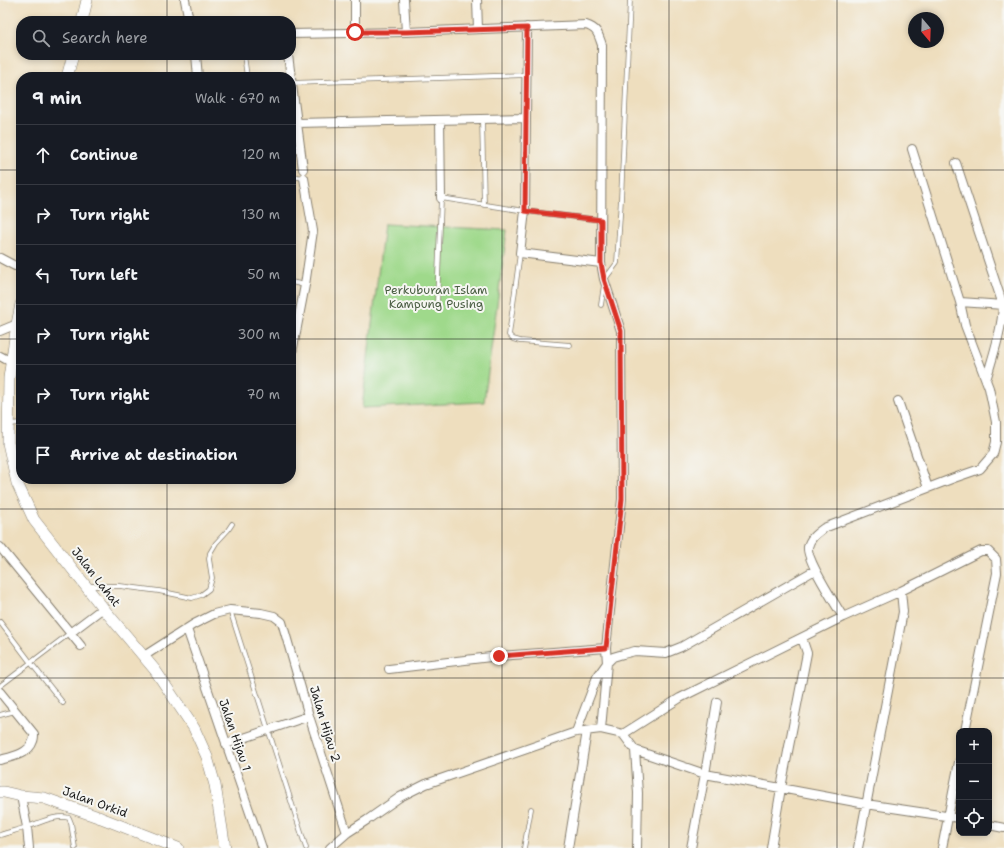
<!DOCTYPE html>
<html lang="en">
<head>
<meta charset="utf-8">
<style>
	:root { --surface:#171b24; --page:#20242c; --text:#f1f3f6; --muted:#9ea1a6; --line:#363941 }
	body { margin:0; font-family:"Shantell Sans",sans-serif; background:var(--page); color:var(--text) }
	.controls { position:absolute; right:12px; bottom:12px; display:grid; overflow:hidden; border-radius:8px; box-shadow:0 2px 6px #0003 }
	.controls button { width:36px; height:36px; display:grid; place-items:center; padding:0; border:0; border-bottom:1px solid var(--line); background:var(--surface); color:var(--text); font:20px sans-serif }
	.compass { position:absolute; left:908px; top:12px; width:36px; height:36px; border-radius:50%; background:var(--surface); box-shadow:0 2px 6px #0003; rotate:161deg }
	.stop { position:absolute; width:12px; height:12px; margin:-9px; border:3px solid #d93025; border-radius:50%; background:#fff }
	.stop.end { background:#d93025; border-color:#fff; box-shadow:0 1px 4px #0008 }
	.list { margin:0; padding:0; list-style:none }
	h2 { display:flex; justify-content:space-between; align-items:center; height:52px; margin:0; padding:0 16px; font-size:17px }
	h2 small { font-size:13px; font-weight:400; color:var(--muted) }
	.list li { display:grid; grid-template-columns:26px 1fr auto; gap:12px; align-items:center; box-sizing:border-box; height:60px; padding:0 16px; border-top:1px solid var(--line) }
	.list b { display:block; font-size:15px; white-space:nowrap }
	.list em { font-size:13px; font-style:normal; color:var(--muted) }
	.icon { flex:none; width:22px; height:22px; fill:none; stroke:currentColor; stroke-width:2; stroke-linecap:round; stroke-linejoin:round }
	.map { position:relative; flex:none; width:1004px; height:848px; overflow:hidden }
	.search { position:absolute; background:var(--surface); box-shadow:0 2px 6px #0003; left:16px; top:16px; width:280px; height:44px; display:flex; align-items:center; gap:10px; box-sizing:border-box; padding:0 14px; border-radius:16px; color:var(--muted); font-size:15px }
	.panel { position:absolute; background:var(--surface); box-shadow:0 2px 6px #0003; left:16px; top:72px; width:280px; height:412px; border-radius:16px }
	.map>svg:first-child { display:block }
	.green { fill:#9fd98b; stroke:#5e7a54 }
	.lines { fill:none; stroke-linecap:round; stroke-linejoin:round }
	.lane-casing { stroke:#857d6d; stroke-width:5.5 }
	.street-casing { stroke:#857d6d; stroke-width:10 }
	.secondary-casing { stroke:#857d6d; stroke-width:12 }
	.lane { stroke:#fff; stroke-width:4 }
	.street { stroke:#fff; stroke-width:8 }
	.secondary { stroke:#fff; stroke-width:11 }
	.route { stroke:#d93025; stroke-width:5 }
	.grid { fill:none; stroke:#1c1c1c; stroke-width:1; stroke-opacity:0.55 }
	.labels { text-anchor:middle; stroke-width:4; stroke-linejoin:round; paint-order:stroke }
	.park-label { font-size:12px; fill:#4a5e43; stroke:#f6f6f2 }
	.street-label { font-size:12px; fill:#1c1c1c; stroke:#f6f6f2 }
</style>
</head>
<body>
<div class="map">
<svg width="1004" height="848" viewBox="0 0 1004 848">
	<rect width="100%" height="100%" fill="#f6f6f2"/>
	<filter id="ink" filterUnits="userSpaceOnUse"><feTurbulence type="fractalNoise" baseFrequency=".025" numOctaves="2"/><feDisplacementMap in="SourceGraphic" scale="8" xChannelSelector="R" yChannelSelector="G"/><feConvolveMatrix kernelMatrix="1 2 1 2 8 2 1 2 1" color-interpolation-filters="sRGB"/></filter>
	<filter id="wash" filterUnits="userSpaceOnUse"><feTurbulence type="fractalNoise" baseFrequency=".012" numOctaves="4" result="noise"/><feDisplacementMap in="SourceGraphic" scale="16" xChannelSelector="R" yChannelSelector="G"/><feGaussianBlur stdDeviation="0.9" result="paint"/><feColorMatrix in="noise" values="0 0 0 0 0 0 0 0 0 0 0 0 0 0 0 0 0 1.4 0 .05"/><feComposite in="paint" operator="in"/></filter>
	<g filter="url(#wash)">
		<rect width="100%" height="100%" fill="#eedebe"/>
		<!-- green -->
		<path class="green" d="M 384,224 L 507,230 L 484,402 L 362,408 Z"/>
	</g>
	<g filter="url(#ink)">
		<g class="lines">
			<!-- lane casing -->
			<g class="lane-casing">
				<path id="lane" d="M 244,55 L 247,77
					M 292,83 L 526,75
					M 482,119 L 484,205
					M 291,176 L 304,178 L 303,169
					M 520,253 L 509,335 L 513,339 L 520,341 L 570,345
					M 605,279 L 617,263 L 621,199 L 630,0
					M 291,282 L 305,285
					M 437,304 L 441,198 L 525,211 L 601,220
					M 601,305 L 604,285
					M 9,424 L 21,423
					M 88,586 L 120,586 L 159,591 L 192,598 L 201,595 L 209,589 L 212,578 L 209,559 L 210,553 L 216,543 L 228,530 L 232,524
					M 230,610 L 306,848
					M 0,622 L 31,663 L 63,703
					M 0,686 L 70,633
					M 0,715 L 15,711
					M 0,835 C 9,832 18,830 27,827 C 39,823 57,814 69,818 L 71,823 L 75,848
					M 524,848 L 531,809"/>
			</g>
			<!-- street casing -->
			<g class="street-casing">
				<path id="street" d="M 185,0 L 189,21
					M 355,0 L 355,32
					M 404,0 L 406,32
					M 477,0 L 478,29
					M 291,34 L 406,32 L 586,25 C 598,29 598,34 602,45 L 601,263 L 520,253 L 525,211 L 527,27
					M 196,55 L 198,77
					M 288,55 L 303,169
					M 440,120 L 441,198
					M 297,123 L 525,118
					M 912,149 L 960,302
					M 956,163 L 1003,305 C 1002,330 993,356 986,380
					M 0,258 L 15,266 L 21,266
					M 601,263 L 604,279 L 621,331 L 622,499 L 606,648 L 607,663 L 601,729
					M 0,331 L 17,324
					M 0,356 L 11,362
					M 291,358 L 305,285 L 313,231 L 304,178
					M 898,401 L 928,488
					M 0,547 L 81,646
					M 843,617 C 836,605 806,560 808,547 C 810,538 816,534 824,528 L 954,478 L 980,469 L 993,454 L 996,442 L 996,422 L 989,388 L 965,325 L 960,302 L 1004,305
					M 187,629 L 262,848
					M 70,633 L 103,608
					M 144,656 L 194,624 L 214,614 L 230,610 L 261,613 L 274,616 L 282,622 L 309,716 L 347,833
					M 389,669 L 499,656 L 606,648
					M 0,692 L 34,734 C 34,736 34,739 33,741 C 29,754 11,757 0,760
					M 576,732 L 597,677 L 607,663 L 613,657 L 623,654 L 635,651 L 666,653 L 681,647 L 815,570
					M 623,734 L 635,750 L 638,793 L 637,848
					M 226,744 L 309,716
					M 635,750 L 705,774 L 866,804 L 959,818
					M 21,796 L 27,827 L 29,848
					M 989,825 L 1004,828
					M 330,848 L 347,833 L 367,820 L 400,797 L 426,784 L 576,732 L 601,729 L 623,734 L 680,698 L 843,617 L 901,591 L 981,551 L 988,551 L 996,559 L 997,573 L 965,731
					M 568,848 L 587,731
					M 691,848 L 705,774 L 717,702
					M 771,848 L 781,788 L 807,653 L 802,638
					M 858,848 L 903,612 L 901,591
					M 942,848 L 959,762"/>
			</g>
			<!-- secondary casing -->
			<g class="secondary-casing">
				<path id="secondary" d="M 82,21 L 87,0
					M 67,77 L 73,55
					M 21,304 L 17,324 L 9,378 L 8,443 L 17,483 L 34,520 L 103,608 L 155,670 L 194,728 L 207,757 L 215,785 L 225,848
					M 0,792 L 4,792 L 21,796 L 44,798 L 101,818 L 178,848"/>
			</g>
			<!-- lane -->
			<use href="#lane" class="lane"/>
			<!-- street -->
			<use href="#street" class="street"/>
			<!-- secondary -->
			<use href="#secondary" class="secondary"/>
		</g>
	</g>
	<g class="lines" filter="url(#ink)">
		<!-- route -->
		<path class="route" d="M 355,32 L 406,32 L 527,28 L 525,211 L 601,220 L 601,263 L 604,279 L 621,331 L 622,499 L 606,648 L 499,656"/>
	</g>
	<!-- grid -->
	<path class="grid" d="M 167,0 L 167,21M 335,0 L 335,848M 502,0 L 502,848M 669,0 L 669,848M 837,0 L 837,848M 167,55 L 167,77M 0,170 L 21,170M 291,170 L 1004,170M 0,339 L 21,339M 291,339 L 1004,339M 167,479 L 167,848M 0,509 L 1004,509M 0,678 L 1004,678"/>
	<g class="labels">
		<!-- park labels -->
		<g class="park-label">
			<text x="436" y="294">Perkuburan Islam<tspan x="436" dy="14">Kampung Pusing</tspan></text>
		</g>
		<!-- street labels -->
		<g class="street-label">
			<text transform="translate(96 577) rotate(52)" y="4">Jalan Lahat</text>
			<text transform="translate(325 724) rotate(73)" y="4">Jalan Hijau 2</text>
			<text transform="translate(235 735) rotate(71)" y="4">Jalan Hijau 1</text>
			<text transform="translate(95 802) rotate(20)" y="4">Jalan Orkid</text>
		</g>
	</g>
</svg>
<div class="controls">
<button>+</button>
<button>−</button>
<button><svg class="icon" aria-label="locate" viewBox="0 0 24 24"><circle cx="12" cy="12" r="6"/><path d="M12 2v4M12 18v4M2 12h4M18 12h4"/></svg></button>
</div>
<svg class="compass" viewBox="-18 -18 36 36"><path d="M0-13l5 13h-10z" fill="#e53935"/><path d="M0 13l5-13h-10z" fill="#9ea1a6"/></svg>
<div class="stop" style="left:355px;top:32px"></div>
<div class="stop end" style="left:499px;top:656px"></div>
<div class="search"><svg class="icon" aria-label="search" viewBox="0 0 24 24"><circle cx="10" cy="10" r="6"/><path d="M15 15l6 6"/></svg>Search here</div>
<section class="panel">
<h2>9 min<small>Walk · 670 m</small></h2>
<ul class="list">
<li><svg class="icon" aria-label="ahead" viewBox="0 0 24 24"><path d="M12 20V5M6 11l6-6 6 6"/></svg><div><b>Continue</b></div><em>120 m</em></li>
<li><svg class="icon" aria-label="right" viewBox="0 0 24 24"><path d="M7 20v-9h11M14 6l5 5-5 5"/></svg><div><b>Turn right</b></div><em>130 m</em></li>
<li><svg class="icon" aria-label="left" viewBox="0 0 24 24"><path d="M17 20v-9H6M10 6l-5 5 5 5"/></svg><div><b>Turn left</b></div><em>50 m</em></li>
<li><svg class="icon" aria-label="right" viewBox="0 0 24 24"><path d="M7 20v-9h11M14 6l5 5-5 5"/></svg><div><b>Turn right</b></div><em>300 m</em></li>
<li><svg class="icon" aria-label="right" viewBox="0 0 24 24"><path d="M7 20v-9h11M14 6l5 5-5 5"/></svg><div><b>Turn right</b></div><em>70 m</em></li>
<li><svg class="icon" aria-label="arrive" viewBox="0 0 24 24"><path d="M6 21V4h12l-3 4 3 4H6"/></svg><div><b>Arrive at destination</b></div></li>
</ul>
</section>
</div>
</body>
</html>
